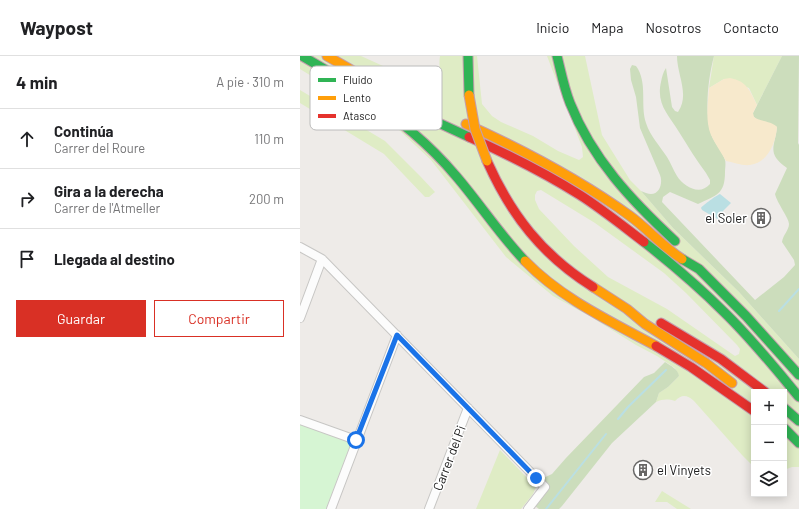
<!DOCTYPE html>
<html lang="es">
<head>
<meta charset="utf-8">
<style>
	:root { --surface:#fff; --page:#f6f6f6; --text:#202124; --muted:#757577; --line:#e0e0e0; --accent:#d93025 }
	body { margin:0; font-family:Barlow,sans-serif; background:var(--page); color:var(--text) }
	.controls { position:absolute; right:12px; bottom:12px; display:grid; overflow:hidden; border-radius:0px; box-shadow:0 2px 10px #0003 }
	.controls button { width:36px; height:36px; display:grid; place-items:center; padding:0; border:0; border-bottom:1px solid var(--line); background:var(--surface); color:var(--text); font:20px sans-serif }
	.stop { position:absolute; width:12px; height:12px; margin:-9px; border:3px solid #1a73e8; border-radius:50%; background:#fff }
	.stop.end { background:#1a73e8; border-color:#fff; box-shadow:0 1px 4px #0008 }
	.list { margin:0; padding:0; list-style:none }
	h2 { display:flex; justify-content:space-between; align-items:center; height:52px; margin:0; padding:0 16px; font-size:17px }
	h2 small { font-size:13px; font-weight:400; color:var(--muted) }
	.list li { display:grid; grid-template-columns:26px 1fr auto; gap:12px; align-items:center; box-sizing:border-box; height:60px; padding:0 16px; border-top:1px solid var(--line) }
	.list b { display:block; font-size:15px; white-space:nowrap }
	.list p { margin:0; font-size:13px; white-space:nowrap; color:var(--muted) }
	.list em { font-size:13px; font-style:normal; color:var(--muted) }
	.actions { display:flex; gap:8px; padding:12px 16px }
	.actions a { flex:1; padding:9px 0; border:1px solid var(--accent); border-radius:0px; text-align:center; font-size:14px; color:var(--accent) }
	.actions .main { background:var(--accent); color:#fff }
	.icon { flex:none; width:22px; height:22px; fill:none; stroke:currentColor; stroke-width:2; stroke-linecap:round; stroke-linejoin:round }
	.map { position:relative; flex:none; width:499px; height:453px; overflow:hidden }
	header { display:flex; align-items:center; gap:24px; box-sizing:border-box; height:56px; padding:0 20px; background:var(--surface); border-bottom:1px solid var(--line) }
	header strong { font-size:19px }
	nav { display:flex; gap:22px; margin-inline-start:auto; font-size:14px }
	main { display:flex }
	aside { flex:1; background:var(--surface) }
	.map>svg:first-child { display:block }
	.grass { fill:#dfecc5; fill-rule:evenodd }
	.forest { fill:#ccddbc }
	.sand { fill:#f7e9cc }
	.park { fill:#d6f5d3 }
	.water { fill:#badfe3 }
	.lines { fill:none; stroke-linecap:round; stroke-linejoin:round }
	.stream { stroke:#badfe3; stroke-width:2 }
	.street-casing { stroke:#c7c6c4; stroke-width:10 }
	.fast-casing { stroke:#c59dae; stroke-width:11 }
	.slow-casing { stroke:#c59dae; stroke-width:11 }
	.jam-casing { stroke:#c59dae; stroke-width:11 }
	.street { stroke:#fcfcfc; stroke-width:8 }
	.fast { stroke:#30b455; stroke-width:9 }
	.slow { stroke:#ff9f0a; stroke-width:9 }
	.jam { stroke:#e5322d; stroke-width:9 }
	.slow-bridge-casing { stroke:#c59dae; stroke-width:11; stroke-linecap:butt }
	.slow-bridge { stroke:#ff9f0a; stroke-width:9 }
	.route { stroke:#1a73e8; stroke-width:5 }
	.labels { text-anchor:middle; stroke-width:3; stroke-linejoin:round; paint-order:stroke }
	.poi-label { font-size:13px; fill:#202020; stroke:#fff; text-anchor:end }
	.street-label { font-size:13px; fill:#202020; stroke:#fff }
	.key { fill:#fff; stroke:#bcbcbc; stroke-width:1 }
	.key-label { font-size:11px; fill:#202020 }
</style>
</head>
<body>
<header>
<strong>Waypost</strong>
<nav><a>Inicio</a><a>Mapa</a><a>Nosotros</a><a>Contacto</a></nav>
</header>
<main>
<aside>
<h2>4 min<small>A pie · 310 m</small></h2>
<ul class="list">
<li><svg class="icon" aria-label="ahead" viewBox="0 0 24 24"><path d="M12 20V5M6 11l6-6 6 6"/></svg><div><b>Continúa</b><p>Carrer del Roure</p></div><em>110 m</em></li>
<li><svg class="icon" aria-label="right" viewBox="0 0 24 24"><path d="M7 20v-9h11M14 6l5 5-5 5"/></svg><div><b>Gira a la derecha</b><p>Carrer de l'Atmeller</p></div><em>200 m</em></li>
<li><svg class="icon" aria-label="arrive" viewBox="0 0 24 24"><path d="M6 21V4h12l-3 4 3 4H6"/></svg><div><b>Llegada al destino</b></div></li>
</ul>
<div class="actions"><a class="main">Guardar</a><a>Compartir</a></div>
</aside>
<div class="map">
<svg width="499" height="453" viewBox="0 0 499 453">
	<rect width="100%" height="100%" fill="#eeebe8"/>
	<!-- grass -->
	<path class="grass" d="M 0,0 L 61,0 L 134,33 L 139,33 C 142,25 138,11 140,0 L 177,0 L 182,48 L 192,60 L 201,66 L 233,80 L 258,95 L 279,104 L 283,101 L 282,91 L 247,0 L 285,0 L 302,79 L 330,124 L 341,135 L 373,172 L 439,236 L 499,303 L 499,411 L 492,411 L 484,414 L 484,336 L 454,336 L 454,411 L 442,399 L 394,345 C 387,339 382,338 375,345 C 368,343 363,343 356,346 L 359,337 L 368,331 L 379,320 L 375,312 L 357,300 L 336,289 L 291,261 L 253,240 L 206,201 L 131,104 L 99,74 L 0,13 ZM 241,134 L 295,167 L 364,217 L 386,237 L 437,289 L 440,293 L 439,298 L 435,300 L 367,253 L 308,221 L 274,190 L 239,153 L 235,144 L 235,139 L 237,135 Z
		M 414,0 L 482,0 L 457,49 L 449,32 L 424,23 L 409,32 Z
		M 0,34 L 85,85 L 120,120 L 135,136 L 129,141 L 125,141 L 84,98 L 0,47 Z
		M 200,394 L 236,431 L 233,438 L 221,453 L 176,453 Z
		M 362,435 L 391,453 L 377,453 L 367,446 L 355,446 Z"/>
	<!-- forest -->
	<path class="forest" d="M 377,0 L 414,0 C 408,23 405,51 410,74 C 412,86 422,93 425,104 C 426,107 425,113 425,116 C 425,139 416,139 398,148 L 370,136 L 363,141 L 362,146 L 455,244 L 484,221 L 495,209 L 494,204 L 482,186 C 483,179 489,174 489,168 C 489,162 477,147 475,138 L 487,112 C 466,97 475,91 477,71 C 469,66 459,67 453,60 L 453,57 L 482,0 L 499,0 L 498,87 L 499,89 L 499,303 L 439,236 L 373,172 L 341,135 C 344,136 348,138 351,138 C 360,138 363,126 360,119 L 340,72 L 336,41 L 331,24 L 330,13 L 332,9 L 336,10 C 348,26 340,49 346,67 C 350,80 360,90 367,101 C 371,107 373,114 377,120 C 384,131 400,140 410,128 L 410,124 L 406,117 C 396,104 388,90 379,76 C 368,58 356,48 361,26 C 362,21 363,16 366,12 L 372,51 L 375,55 L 378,56 C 390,39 377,19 377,0 Z
		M 365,306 C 371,310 378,313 379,320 L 368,331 L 359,337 L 356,346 L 312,387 L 262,450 L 259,453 L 239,453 L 235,450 L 249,432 L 241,423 L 252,418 L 266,402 L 344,321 L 354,317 Z"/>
	<!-- sand -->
	<path class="sand" d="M 430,22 C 447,25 450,35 457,49 L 453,57 L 454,61 C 461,66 471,65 477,71 C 476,86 468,107 450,109 C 442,110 433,106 426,105 C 421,96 415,88 411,79 C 405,65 408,47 409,32 L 424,23 Z"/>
	<!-- park -->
	<path class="park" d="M 0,366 L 50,384 L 51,387 L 26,453 L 0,453 Z"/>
	<!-- water -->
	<path class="water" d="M 420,138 L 431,147 L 423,155 L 419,164 L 402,154 L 401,152 C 403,149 417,139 420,138 Z"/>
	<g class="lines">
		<!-- stream -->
		<path class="stream" d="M 479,255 L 499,233
			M 318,363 L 328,351 L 366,314
			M 246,453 L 306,378"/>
		<!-- street casing -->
		<g class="street-casing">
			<path id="street" d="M 0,191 L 22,203 L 26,207 L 245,431 L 228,453
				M 0,262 L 22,203
				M 0,364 L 56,384
				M 31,453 L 97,279
				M 129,453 L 168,352"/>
		</g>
		<!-- fast casing -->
		<g class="fast-casing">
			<path id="fast" d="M 2,0 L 31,17 L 169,81
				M 168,0 L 169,39
				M 257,0 C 261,16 264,32 270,47 C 292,103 332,145 375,185
				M 62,40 C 98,62 129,88 156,120 C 180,148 200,179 225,205
				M 344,186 C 372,208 399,231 424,256 C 451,282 475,312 499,341
				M 382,203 L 399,213 L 446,260 L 499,319
				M 484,352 L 499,365
				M 484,372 L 499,387"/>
		</g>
		<!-- slow casing -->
		<g class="slow-casing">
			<path id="slow" d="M 27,0 L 55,16 L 128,50
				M 166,68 C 223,94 279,123 330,160 C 348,173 363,191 382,203
				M 225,205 C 262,243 310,265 356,290
				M 293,231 L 327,253 L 345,268 L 406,307 L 432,327"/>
		</g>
		<!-- jam casing -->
		<g class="jam-casing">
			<path id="jam" d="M 169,81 C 207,98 245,117 280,139 C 302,153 323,170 344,186
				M 187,105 C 211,159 242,199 293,231
				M 361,267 L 421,303 L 465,336
				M 356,290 L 391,311 L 454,355"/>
		</g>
		<!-- street -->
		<use href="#street" class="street"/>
		<!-- fast -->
		<use href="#fast" class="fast"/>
		<!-- slow -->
		<use href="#slow" class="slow"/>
		<!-- jam -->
		<use href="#jam" class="jam"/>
		<!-- slow-bridge casing -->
		<g class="slow-bridge-casing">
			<path id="slow-bridge" d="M 169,39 L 175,73 L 187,105"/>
		</g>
		<!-- slow-bridge -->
		<use href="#slow-bridge" class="slow-bridge"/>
	</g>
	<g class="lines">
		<!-- route -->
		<path class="route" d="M 56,384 L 97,279 L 236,422"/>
	</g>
	<!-- icons -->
	<defs>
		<g id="building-ring" transform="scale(1)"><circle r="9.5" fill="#fff" stroke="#686766" stroke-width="1.5"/><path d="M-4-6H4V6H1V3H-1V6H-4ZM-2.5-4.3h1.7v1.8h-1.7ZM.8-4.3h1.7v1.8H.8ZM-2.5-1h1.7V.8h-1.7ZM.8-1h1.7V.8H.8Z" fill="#686766"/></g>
	</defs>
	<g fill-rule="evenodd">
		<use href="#building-ring" x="461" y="162"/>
		<use href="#building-ring" x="343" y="414"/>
	</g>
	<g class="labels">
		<!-- poi labels -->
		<g class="poi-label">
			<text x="447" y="167">el Soler</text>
			<text x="357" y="419" text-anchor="start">el Vinyets</text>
		</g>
		<!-- street labels -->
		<g class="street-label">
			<text transform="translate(149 402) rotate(-69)" y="5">Carrer del Pi</text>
		</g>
	</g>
	<!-- legend -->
	<rect x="10" y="10" width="132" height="64" rx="6" class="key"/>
	<rect x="18" y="22" width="18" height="4" fill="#30b455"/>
	<rect x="18" y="40" width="18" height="4" fill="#ff9f0a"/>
	<rect x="18" y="58" width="18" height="4" fill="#e5322d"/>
	<g class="key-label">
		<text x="43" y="28">Fluido</text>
		<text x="43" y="46">Lento</text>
		<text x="43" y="64">Atasco</text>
	</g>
</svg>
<div class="controls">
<button>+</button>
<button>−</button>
<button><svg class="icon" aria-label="layers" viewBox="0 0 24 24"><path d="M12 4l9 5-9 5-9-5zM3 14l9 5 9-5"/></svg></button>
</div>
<div class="stop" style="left:56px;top:384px"></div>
<div class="stop end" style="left:236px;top:422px"></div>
</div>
</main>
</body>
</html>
